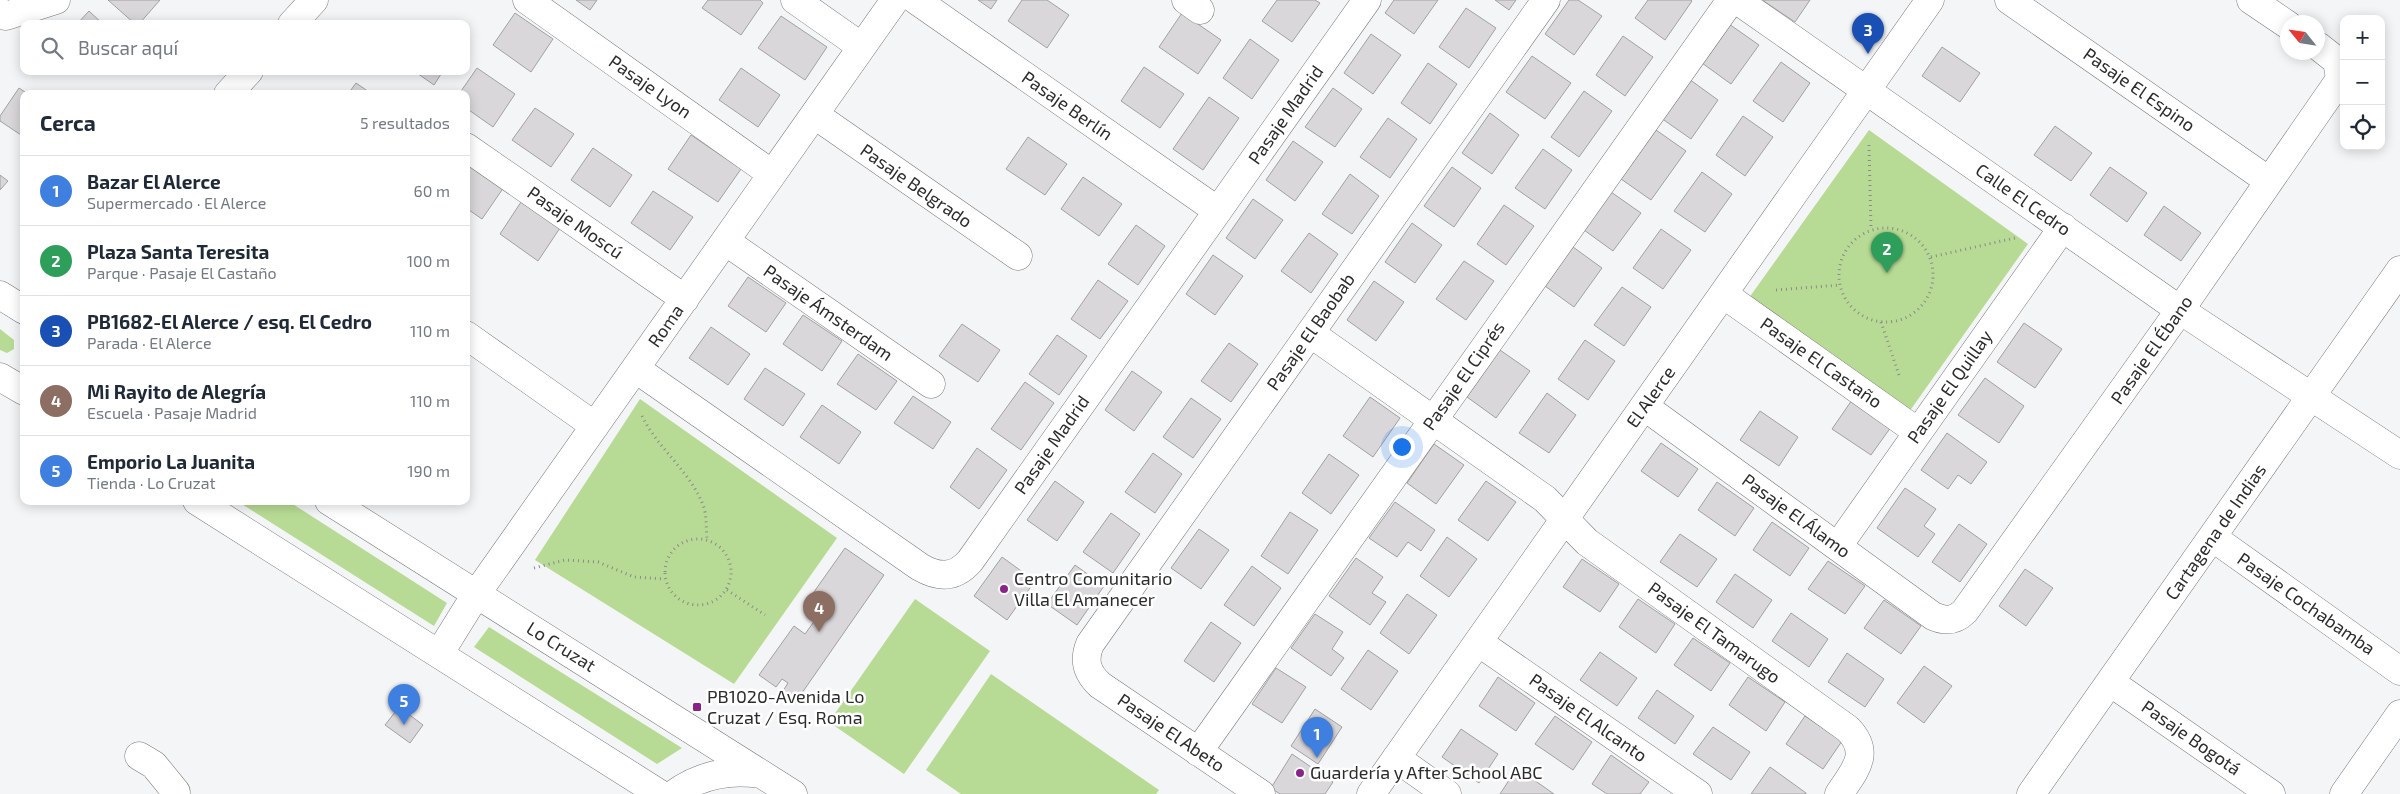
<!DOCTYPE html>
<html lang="es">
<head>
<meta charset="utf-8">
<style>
	:root { --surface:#fff; --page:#f6f6f7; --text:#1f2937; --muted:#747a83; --line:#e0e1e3; --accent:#111827 }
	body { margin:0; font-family:"Exo 2",sans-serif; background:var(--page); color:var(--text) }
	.controls { position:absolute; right:15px; top:15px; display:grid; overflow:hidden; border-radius:10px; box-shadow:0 2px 12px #0003 }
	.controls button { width:45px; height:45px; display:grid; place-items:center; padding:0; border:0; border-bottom:1px solid var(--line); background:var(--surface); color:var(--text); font:25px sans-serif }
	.compass { position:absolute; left:2280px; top:15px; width:45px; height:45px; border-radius:50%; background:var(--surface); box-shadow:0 2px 12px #0003; rotate:300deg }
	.you { position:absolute; left:1401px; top:446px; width:18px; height:18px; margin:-12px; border:4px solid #fff; border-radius:50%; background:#1a73e8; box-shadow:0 0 0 8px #1a73e833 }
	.badge { display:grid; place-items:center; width:32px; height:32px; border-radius:50%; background:var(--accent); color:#fff; font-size:16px; font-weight:700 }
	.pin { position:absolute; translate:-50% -41px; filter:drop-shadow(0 1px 2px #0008) }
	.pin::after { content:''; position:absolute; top:26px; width:18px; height:15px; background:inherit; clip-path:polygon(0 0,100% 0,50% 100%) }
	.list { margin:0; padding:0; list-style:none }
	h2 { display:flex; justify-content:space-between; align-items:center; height:65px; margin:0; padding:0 20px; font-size:21px }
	h2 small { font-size:16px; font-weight:400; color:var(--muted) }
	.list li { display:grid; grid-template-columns:32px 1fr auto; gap:15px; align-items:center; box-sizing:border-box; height:70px; padding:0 20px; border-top:1px solid var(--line) }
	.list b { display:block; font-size:19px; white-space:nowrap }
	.list p { margin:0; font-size:16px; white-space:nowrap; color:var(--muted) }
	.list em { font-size:16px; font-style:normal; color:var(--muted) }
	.icon { flex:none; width:28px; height:28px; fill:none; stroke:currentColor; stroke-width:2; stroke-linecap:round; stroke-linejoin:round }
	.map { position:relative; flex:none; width:2400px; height:794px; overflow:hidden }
	.search { position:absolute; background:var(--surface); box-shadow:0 2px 12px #0003; left:20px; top:20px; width:450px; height:55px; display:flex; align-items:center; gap:12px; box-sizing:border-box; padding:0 18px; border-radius:10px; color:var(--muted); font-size:19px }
	.panel { position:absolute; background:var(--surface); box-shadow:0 2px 12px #0003; left:20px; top:90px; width:450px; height:415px; border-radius:10px }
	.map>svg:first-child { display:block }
	.green { fill:#b7db94 }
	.building { fill:#d9d7d9; stroke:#a2a1a2 }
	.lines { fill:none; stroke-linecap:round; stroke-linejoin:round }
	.street-casing { stroke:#787a7b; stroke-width:29 }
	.path { stroke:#8a8b8c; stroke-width:3; stroke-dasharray:1 4; stroke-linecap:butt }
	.street { stroke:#fff; stroke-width:28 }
	.poi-dot { fill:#892289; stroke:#fff; stroke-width:2 }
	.labels { text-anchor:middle; stroke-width:5; stroke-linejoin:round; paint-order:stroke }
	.street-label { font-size:18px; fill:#2b2c2c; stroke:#fff }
	.poi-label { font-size:18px; fill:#2b2c2c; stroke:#fff; text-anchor:start }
</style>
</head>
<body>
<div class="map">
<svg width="2400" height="794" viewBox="0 0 2400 794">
	<rect width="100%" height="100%" fill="#f3f5f7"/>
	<!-- green -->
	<path class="green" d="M 1869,130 L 2028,244 L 1909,412 L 1746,302 Z
		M 0,329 L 14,340 L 14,349 L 7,353 L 0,350 Z
		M 640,399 L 837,538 L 734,684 L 535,560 Z
		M 237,501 L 288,501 L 447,603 L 434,626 Z
		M 915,599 L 990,651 L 904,774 L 829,722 Z
		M 489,627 L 682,748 L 657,764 L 474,647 Z
		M 991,674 L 1159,790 L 1156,794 L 961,794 L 926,770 Z"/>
	<!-- building -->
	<path class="building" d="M 108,0 L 160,0 L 139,24 L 135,24 Z
		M 576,0 L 597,0 L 590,10 Z
		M 708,0 L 760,0 L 763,3 L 741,35 L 702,8 Z
		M 978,0 L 997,0 L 991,9 Z
		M 1022,0 L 1047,0 L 1069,15 L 1047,48 L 1008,21 Z
		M 1277,0 L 1315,0 L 1320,3 L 1292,42 L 1262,21 Z
		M 1394,0 L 1438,0 L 1414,34 L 1385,13 Z
		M 1495,0 L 1516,0 L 1509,10 Z
		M 1569,0 L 1578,0 L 1602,16 L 1574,55 L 1545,34 Z
		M 1648,0 L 1691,0 L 1692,1 L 1665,40 L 1635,18 Z
		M 1762,0 L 1810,0 L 1795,22 Z
		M 1466,8 L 1496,28 L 1469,68 L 1439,47 Z
		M 89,11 L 103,24 L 77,24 Z
		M 515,13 L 553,39 L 531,72 L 493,45 Z
		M 1182,13 L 1221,40 L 1198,74 L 1159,47 Z
		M 781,16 L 827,47 L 805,80 L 758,48 Z
		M 1729,24 L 1759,45 L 1731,84 L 1702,63 Z
		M 1371,34 L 1401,55 L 1373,94 L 1344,73 Z
		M 1623,36 L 1653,57 L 1625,96 L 1596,75 Z
		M 1250,39 L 1279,60 L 1252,99 L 1223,78 Z
		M 1942,47 L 1980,73 L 1960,102 L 1922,76 Z
		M 1532,56 L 1571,83 L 1545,119 L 1506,92 Z
		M 1781,62 L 1810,83 L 1783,122 L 1753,101 Z
		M 1428,63 L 1457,84 L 1430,124 L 1401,103 Z
		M 1144,67 L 1184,94 L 1160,128 L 1121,101 Z
		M 477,68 L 515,94 L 493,127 L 466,108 L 466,94 L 459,94 Z
		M 741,68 L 780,95 L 758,127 L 719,100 Z
		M 414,71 L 443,71 L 434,85 Z
		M 1689,79 L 1718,100 L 1691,139 L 1661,118 Z
		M 356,83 L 372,94 L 348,94 Z
		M 19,88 L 28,94 L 24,94 L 24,137 L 0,121 L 0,116 Z
		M 1333,88 L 1362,109 L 1335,147 L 1305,127 Z
		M 1584,91 L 1612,111 L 1579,157 L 1551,137 Z
		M 1209,97 L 1239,118 L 1203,170 L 1173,149 Z
		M 535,108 L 574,134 L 551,167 L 512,140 Z
		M 1490,113 L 1519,135 L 1492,174 L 1462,153 Z
		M 1743,116 L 1773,137 L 1745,176 L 1716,155 Z
		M 1388,118 L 1417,139 L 1390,178 L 1360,157 Z
		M 2055,126 L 2092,153 L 2071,181 L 2034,155 Z
		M 1656,130 L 1686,151 L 1651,200 L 1621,179 Z
		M 691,135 L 741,169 L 718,202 L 668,169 Z
		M 1028,137 L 1067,164 L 1045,195 L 1006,169 Z
		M 1293,141 L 1323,162 L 1295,201 L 1266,180 Z
		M 593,148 L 632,175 L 610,207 L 571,180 Z
		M 1543,149 L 1572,170 L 1545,209 L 1515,188 Z
		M 466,161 L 504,187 L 482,219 L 466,208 Z
		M 1452,167 L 1481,188 L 1454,227 L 1424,206 Z
		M 2110,167 L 2147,193 L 2127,222 L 2090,195 Z
		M 1702,172 L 1732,194 L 1705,232 L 1674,211 Z
		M 1350,174 L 1379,196 L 1352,234 L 1322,214 Z
		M 0,175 L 8,181 L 0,190 Z
		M 1083,177 L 1122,204 L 1099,236 L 1061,209 Z
		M 653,191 L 693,217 L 670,250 L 631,223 Z
		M 1611,192 L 1641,213 L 1613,251 L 1584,230 Z
		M 1253,199 L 1283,220 L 1255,259 L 1226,238 Z
		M 521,202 L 560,228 L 538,261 L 500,234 Z
		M 1504,205 L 1534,226 L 1506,265 L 1477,244 Z
		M 2164,206 L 2201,233 L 2181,261 L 2144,235 Z
		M 1412,223 L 1442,245 L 1415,283 L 1385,262 Z
		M 1136,225 L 1165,246 L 1138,285 L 1108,264 Z
		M 1661,229 L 1691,250 L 1663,289 L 1633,268 Z
		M 1309,233 L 1338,254 L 1311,293 L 1281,271 Z
		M 1573,247 L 1602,268 L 1574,307 L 1545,286 Z
		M 1213,255 L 1243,276 L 1215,315 L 1186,294 Z
		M 1464,261 L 1494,281 L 1466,320 L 1436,299 Z
		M 748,277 L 786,303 L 766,332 L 728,306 Z
		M 1098,280 L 1128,301 L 1100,339 L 1071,319 Z
		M 1374,281 L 1404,302 L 1376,341 L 1347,320 Z
		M 1622,287 L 1651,307 L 1624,346 L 1594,325 Z
		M 803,315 L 842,341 L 822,371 L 783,344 Z
		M 2024,323 L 2062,349 L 2035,388 L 1997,362 Z
		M 962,324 L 1000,350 L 978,382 L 939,356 Z
		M 711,327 L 750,354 L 728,385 L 689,358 Z
		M 1057,335 L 1087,356 L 1059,395 L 1029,374 Z
		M 1585,340 L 1615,361 L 1588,400 L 1558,379 Z
		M 1229,343 L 1258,364 L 1231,402 L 1201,381 Z
		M 1500,350 L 1530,371 L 1496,418 L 1467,397 Z
		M 858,354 L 897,381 L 876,410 L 837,384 Z
		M 765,368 L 805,394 L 783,426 L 744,399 Z
		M 1132,371 L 1162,392 L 1134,431 L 1105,410 Z
		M 1985,378 L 2024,406 L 1999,443 L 1958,415 Z
		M 1025,382 L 1054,403 L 1021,450 L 991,429 Z
		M 1547,393 L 1576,415 L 1549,453 L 1519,433 Z
		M 913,396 L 951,422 L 933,449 L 894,423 Z
		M 1370,397 L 1400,418 L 1373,457 L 1343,436 Z
		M 1191,398 L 1221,419 L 1193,458 L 1163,437 Z
		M 1852,400 L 1891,427 L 1871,455 L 1832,429 Z
		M 822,405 L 861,432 L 839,464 L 800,437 Z
		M 1760,411 L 1798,437 L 1779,466 L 1740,440 Z
		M 1947,433 L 1987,462 L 1971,484 L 1958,475 L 1948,489 L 1921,470 Z
		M 1661,443 L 1698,469 L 1678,497 L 1641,471 Z
		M 1434,444 L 1464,465 L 1436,504 L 1407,483 Z
		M 977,448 L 1007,470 L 979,509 L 950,487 Z
		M 1153,453 L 1182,474 L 1155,513 L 1125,492 Z
		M 1329,454 L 1359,475 L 1331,514 L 1302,493 Z
		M 1055,481 L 1084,502 L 1057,541 L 1027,520 Z
		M 1486,481 L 1516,502 L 1488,541 L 1458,520 Z
		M 1717,482 L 1754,508 L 1735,536 L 1698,510 Z
		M 1905,488 L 1936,509 L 1924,526 L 1935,534 L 1918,557 L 1877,528 Z
		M 1395,502 L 1435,530 L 1421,551 L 1408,542 L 1397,557 L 1369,538 Z
		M 1290,512 L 1318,530 L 1288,574 L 1261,556 Z
		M 1111,513 L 1140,534 L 1113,573 L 1083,552 Z
		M 1772,522 L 1809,548 L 1790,576 L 1753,550 Z
		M 1959,524 L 1987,544 L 1960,582 L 1932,562 Z
		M 1199,529 L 1229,550 L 1201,589 L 1171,568 Z
		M 1680,534 L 1717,559 L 1697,587 L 1660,562 Z
		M 1447,537 L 1477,559 L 1449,597 L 1420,576 Z
		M 845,548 L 884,575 L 795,703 L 781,694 L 788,683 L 782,679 L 776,687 L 759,675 L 794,626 L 805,634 L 818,616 L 804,606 Z
		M 1002,557 L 1035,581 L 1007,620 L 974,596 Z
		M 1356,558 L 1383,577 L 1372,593 L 1386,602 L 1370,625 L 1329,596 Z
		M 1582,559 L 1619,584 L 1600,612 L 1563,587 Z
		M 1828,561 L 1865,586 L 1845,614 L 1808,589 Z
		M 1075,565 L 1104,586 L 1077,625 L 1047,604 Z
		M 1252,566 L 1281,588 L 1254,626 L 1224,605 Z
		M 2025,569 L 2053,588 L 2026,626 L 1999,606 Z
		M 1735,574 L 1772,600 L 1753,628 L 1716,602 Z
		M 1407,594 L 1437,615 L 1409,654 L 1380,633 Z
		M 1638,599 L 1675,624 L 1656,653 L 1619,627 Z
		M 1884,600 L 1921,626 L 1901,654 L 1864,628 Z
		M 1791,613 L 1828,639 L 1809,667 L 1772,641 Z
		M 1315,614 L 1343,632 L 1332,649 L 1344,658 L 1331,676 L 1291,648 Z
		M 1211,622 L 1241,643 L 1214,682 L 1184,661 Z
		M 1693,638 L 1730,663 L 1711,691 L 1674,665 Z
		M 1368,650 L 1398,671 L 1371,710 L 1341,689 Z
		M 1600,652 L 1637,678 L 1617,706 L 1580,680 Z
		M 1847,653 L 1884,679 L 1865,707 L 1828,682 Z
		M 1924,666 L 1952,686 L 1924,723 L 1897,703 Z
		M 1276,668 L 1306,687 L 1282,723 L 1252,704 Z
		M 1498,677 L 1535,703 L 1516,731 L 1479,706 Z
		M 1748,677 L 1785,702 L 1766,731 L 1729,705 Z
		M 1657,690 L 1694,716 L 1675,744 L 1638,718 Z
		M 399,707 L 423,725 L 410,743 L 385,725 Z
		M 1315,709 L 1342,727 L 1318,764 L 1291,746 Z
		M 1555,716 L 1592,742 L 1573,770 L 1535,744 Z
		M 1805,716 L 1842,741 L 1823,769 L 1786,744 Z
		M 1713,727 L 1750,752 L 1731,780 L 1693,754 Z
		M 1461,729 L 1498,754 L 1479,783 L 1442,757 Z
		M 1292,754 L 1333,782 L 1325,794 L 1280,794 L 1271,788 Z
		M 1611,755 L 1649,782 L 1640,794 L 1607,794 L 1592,784 Z
		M 1770,767 L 1806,793 L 1806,794 L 1751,794 Z
		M 1517,768 L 1554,794 L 1500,794 Z"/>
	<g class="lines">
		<!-- street casing -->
		<g class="street-casing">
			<path id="street" d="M 527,0 L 772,174
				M 795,0 L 862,47
				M 916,0 L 1218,211
				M 1186,0 L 1200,10
				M 1737,0 L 2180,310 L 2400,455
				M 2009,0 L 2269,181
				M 2251,0 L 2288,25
				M 0,12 L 6,16 L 56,0
				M 292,24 L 314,0
				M 228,94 L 249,71
				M 815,115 L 1018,256
				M 466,147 L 685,299
				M 725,241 L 931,384
				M 1723,294 L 1918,432
				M 0,295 L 24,310
				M 1310,333 L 1545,499 L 1587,542 L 1848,729 C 1872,754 1854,771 1839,794
				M 466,335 L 595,426
				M 636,369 L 920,567 C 939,578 955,578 970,561 L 1367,0
				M 0,377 L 24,391
				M 1645,407 L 1933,616 C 1946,622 1955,621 1965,611 L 2180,310 L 2336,85 L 2340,78 L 2337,61 L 2318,46
				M 197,501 L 660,794
				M 329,501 L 793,794
				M 2212,537 L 2400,671
				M 1838,546 L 2063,227
				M 1478,642 L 1698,794
				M 439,654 L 477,593 L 895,0
				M 2110,682 L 2271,794
				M 1198,752 L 1731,0
				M 139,756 L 154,765 L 176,792
				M 1396,758 L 1447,794
				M 674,794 C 700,775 728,769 760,774
				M 1261,794 L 1100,685 C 1087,673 1083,661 1090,644 L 1546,0
				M 1371,794 L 1930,0
				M 2031,794 L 2400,270
				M 2344,794 L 2400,714"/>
		</g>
		<!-- path -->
		<path class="path" d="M 1869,145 L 1871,230
			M1839 275a47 47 0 1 1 94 0a47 47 0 1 1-94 0Z
			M 1931,257 L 2015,238
			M 1776,290 L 1840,285
			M 1881,322 L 1900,378
			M 642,416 C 658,449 690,471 703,505 C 707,515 706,530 707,540
			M665 572a33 33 0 1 1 66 0a33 33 0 1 1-66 0Z
			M 534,568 L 565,560 L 598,562 L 634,577 L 665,579
			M 727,590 L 765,615"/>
		<!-- street -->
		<use href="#street" class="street"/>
	</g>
	<!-- markers -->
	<g class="poi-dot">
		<circle cx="1004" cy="589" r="5"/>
		<rect x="692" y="702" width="10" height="10" rx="2.5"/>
		<circle cx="1300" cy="773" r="5"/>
	</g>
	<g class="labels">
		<!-- street labels -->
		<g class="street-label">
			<text transform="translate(650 87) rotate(35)" y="6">Pasaje Lyon</text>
			<text transform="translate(2139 90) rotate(35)" y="6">Pasaje El Espino</text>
			<text transform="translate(1067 106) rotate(35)" y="6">Pasaje Berlín</text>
			<text transform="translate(1286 115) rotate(-55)" y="6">Pasaje Madrid</text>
			<text transform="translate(916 186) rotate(35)" y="6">Pasaje Belgrado</text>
			<text transform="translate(2023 200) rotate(35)" y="6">Calle El Cedro</text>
			<text transform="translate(575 223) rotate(35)" y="6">Pasaje Moscú</text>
			<text transform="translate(828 313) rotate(35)" y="6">Pasaje Ámsterdam</text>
			<text transform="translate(666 326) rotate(-55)" y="6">Roma</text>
			<text transform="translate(1311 332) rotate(-55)" y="6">Pasaje El Baobab</text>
			<text transform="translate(2152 350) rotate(-55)" y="6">Pasaje El Ébano</text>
			<text transform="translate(1821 363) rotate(35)" y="6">Pasaje El Castaño</text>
			<text transform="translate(1464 376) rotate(-55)" y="6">Pasaje El Ciprés</text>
			<text transform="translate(1950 387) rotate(-55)" y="6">Pasaje El Quillay</text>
			<text transform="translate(1651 397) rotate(-55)" y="6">El Alerce</text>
			<text transform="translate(1052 445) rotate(-55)" y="6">Pasaje Madrid</text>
			<text transform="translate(1796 516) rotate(36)" y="6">Pasaje El Álamo</text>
			<text transform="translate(2216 532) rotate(-55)" y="6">Cartagena de Indias</text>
			<text transform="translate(2306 604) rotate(35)" y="6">Pasaje Cochabamba</text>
			<text transform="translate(1714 633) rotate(36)" y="6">Pasaje El Tamarugo</text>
			<text transform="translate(561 647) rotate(32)" y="6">Lo Cruzat</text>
			<text transform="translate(1588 718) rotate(35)" y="6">Pasaje El Alcanto</text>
			<text transform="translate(1171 733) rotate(34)" y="6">Pasaje El Abeto</text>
			<text transform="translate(2191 738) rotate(35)" y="6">Pasaje Bogotá</text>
		</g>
		<!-- poi labels -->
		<g class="poi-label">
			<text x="1014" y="585">Centro Comunitario<tspan x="1014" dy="21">Villa El Amanecer</tspan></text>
			<text x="707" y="703">PB1020-Avenida Lo<tspan x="707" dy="21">Cruzat / Esq. Roma</tspan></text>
			<text x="1310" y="779">Guardería y After School ABC</text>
		</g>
	</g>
</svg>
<div class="controls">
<button>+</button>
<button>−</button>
<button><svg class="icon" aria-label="locate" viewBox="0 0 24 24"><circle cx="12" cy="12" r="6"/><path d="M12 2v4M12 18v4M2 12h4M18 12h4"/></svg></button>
</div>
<svg class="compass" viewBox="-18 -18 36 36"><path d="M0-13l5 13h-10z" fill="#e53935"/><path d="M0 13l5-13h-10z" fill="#747a83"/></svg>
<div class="you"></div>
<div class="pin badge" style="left:1317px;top:758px;background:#3f7fe0">1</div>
<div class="pin badge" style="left:1887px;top:273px;background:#2e9e5b">2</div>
<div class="pin badge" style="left:1868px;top:54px;background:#1a4fb4">3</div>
<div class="pin badge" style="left:819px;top:632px;background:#8d6e63">4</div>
<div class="pin badge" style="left:404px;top:725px;background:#3f7fe0">5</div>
<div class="search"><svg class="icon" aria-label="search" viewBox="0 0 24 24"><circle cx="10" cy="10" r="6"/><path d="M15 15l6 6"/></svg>Buscar aquí</div>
<section class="panel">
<h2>Cerca<small>5 resultados</small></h2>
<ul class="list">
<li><span class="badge" style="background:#3f7fe0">1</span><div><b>Bazar El Alerce</b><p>Supermercado · El Alerce</p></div><em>60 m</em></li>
<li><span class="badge" style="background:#2e9e5b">2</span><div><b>Plaza Santa Teresita</b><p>Parque · Pasaje El Castaño</p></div><em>100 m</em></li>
<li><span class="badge" style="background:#1a4fb4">3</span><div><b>PB1682-El Alerce / esq. El Cedro</b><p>Parada · El Alerce</p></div><em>110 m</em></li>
<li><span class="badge" style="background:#8d6e63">4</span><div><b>Mi Rayito de Alegría</b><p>Escuela · Pasaje Madrid</p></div><em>110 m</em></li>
<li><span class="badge" style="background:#3f7fe0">5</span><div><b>Emporio La Juanita</b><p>Tienda · Lo Cruzat</p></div><em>190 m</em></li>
</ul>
</section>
</div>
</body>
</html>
